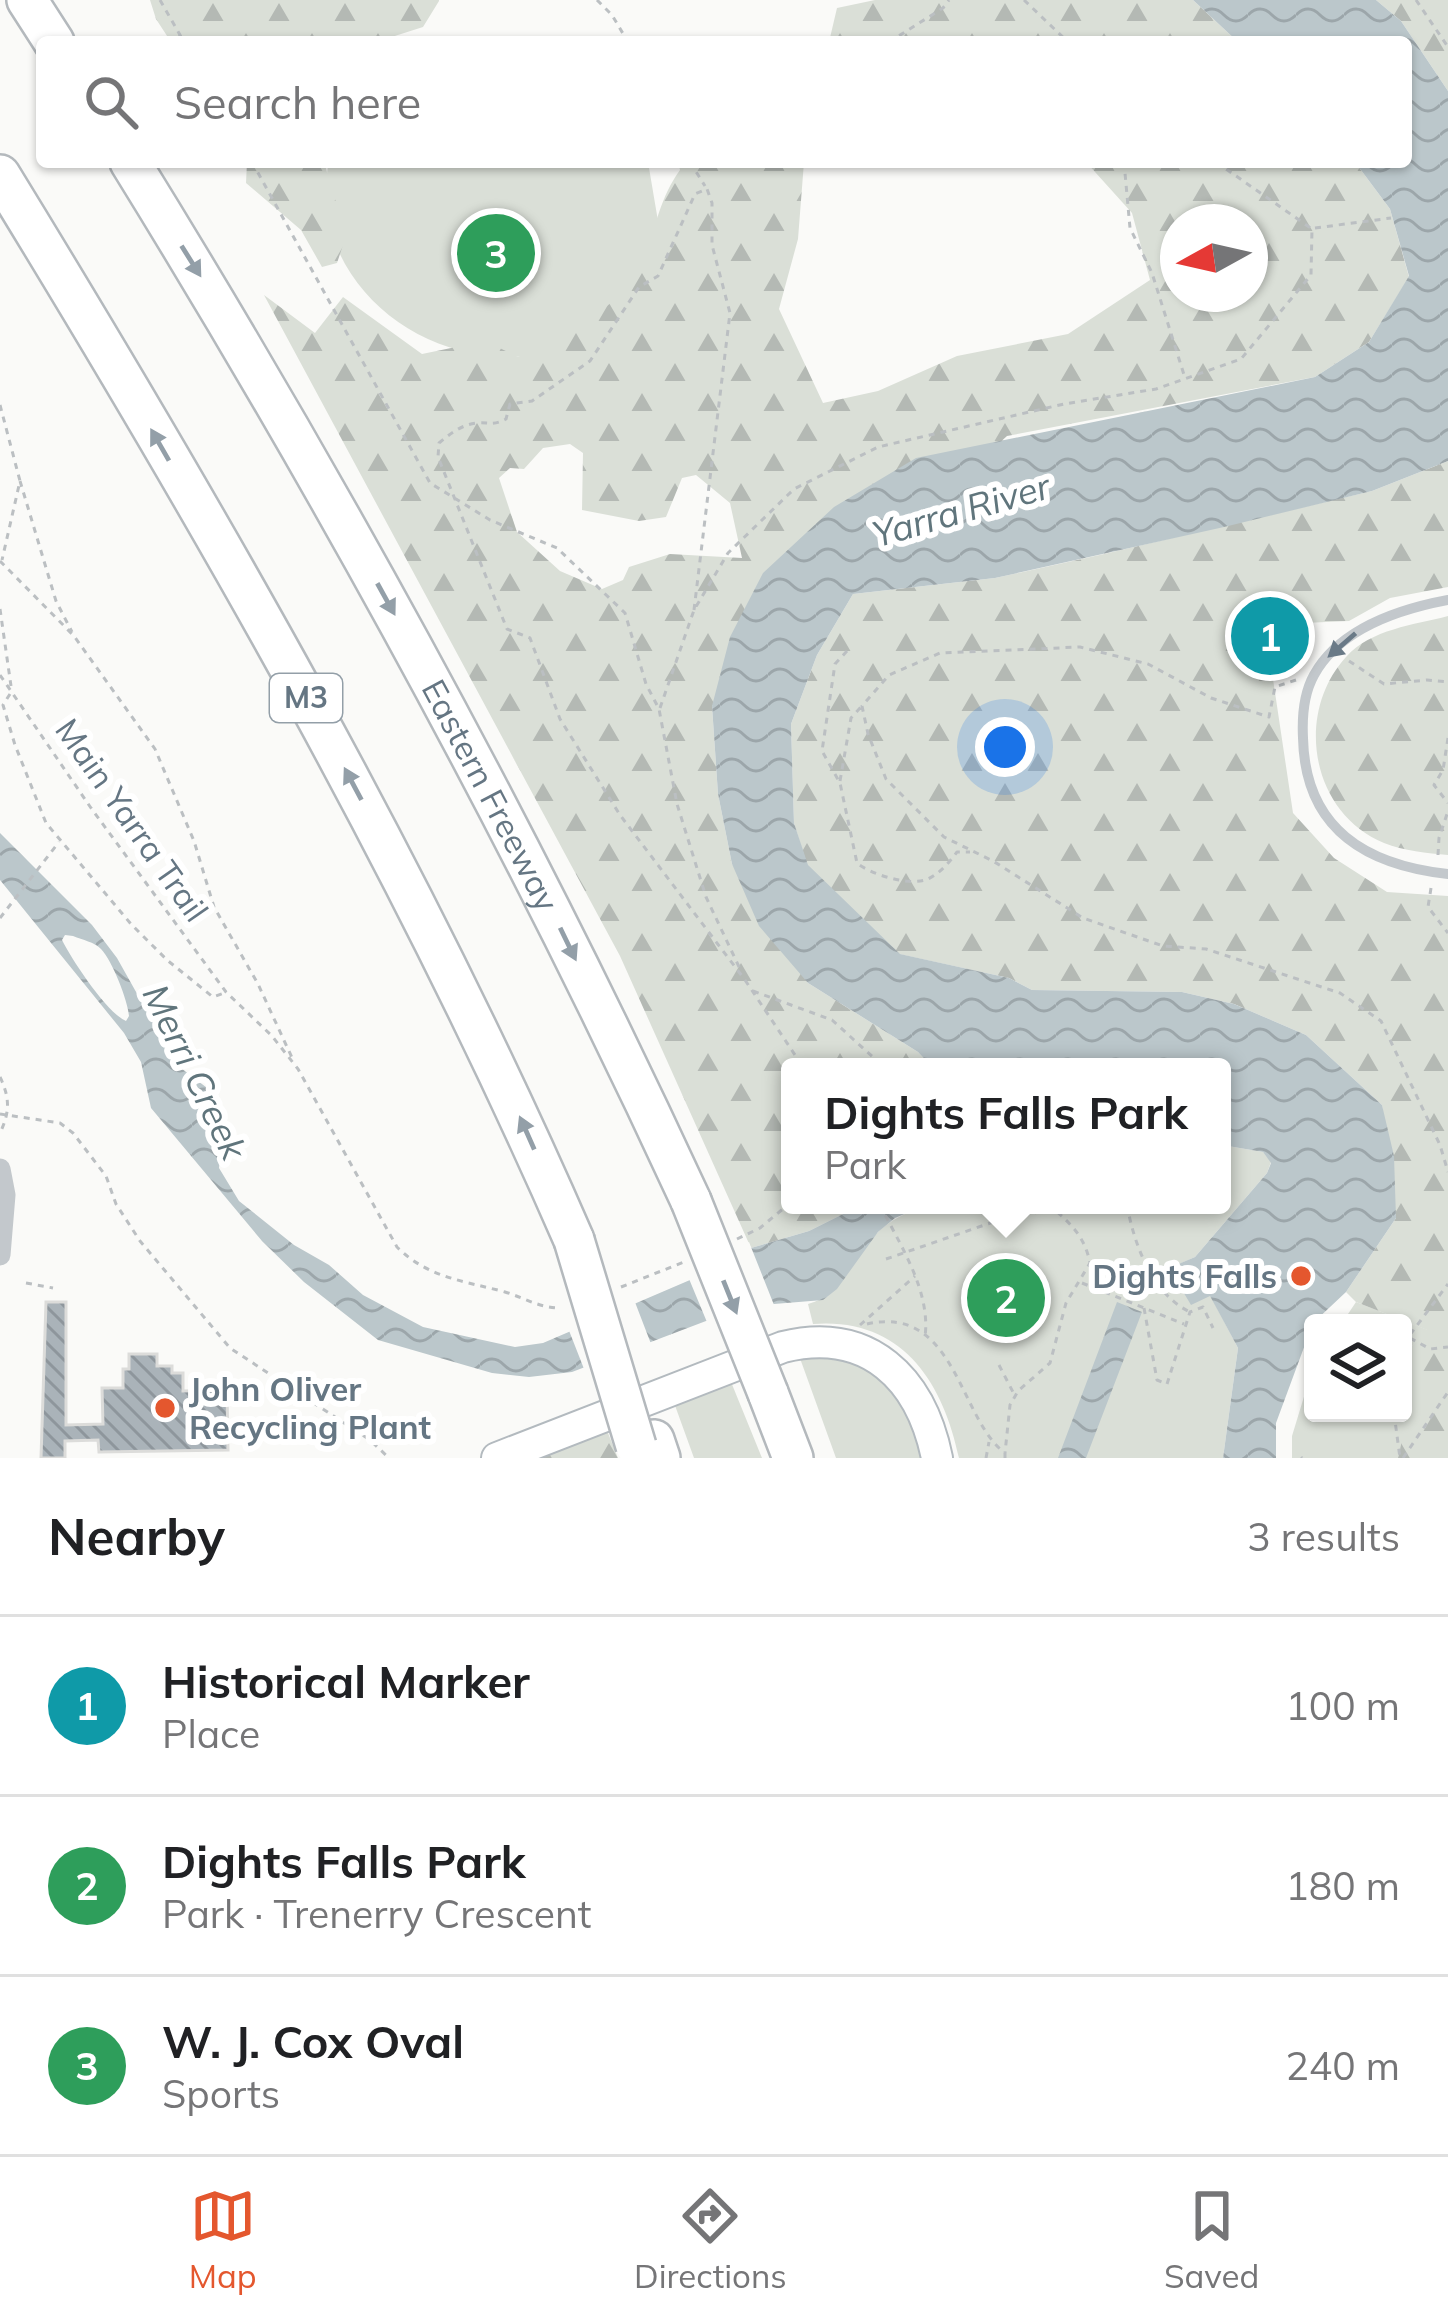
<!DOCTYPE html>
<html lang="en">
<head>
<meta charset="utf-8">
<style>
	:root { --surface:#fff; --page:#f2f2f2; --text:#202124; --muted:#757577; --line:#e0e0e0; --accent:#e4572e }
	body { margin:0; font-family:Mulish,sans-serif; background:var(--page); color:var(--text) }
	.controls { position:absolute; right:36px; bottom:36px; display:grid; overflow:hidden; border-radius:12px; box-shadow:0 3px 9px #0004 }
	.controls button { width:108px; height:108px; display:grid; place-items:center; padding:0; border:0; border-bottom:3px solid var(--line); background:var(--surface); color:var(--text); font:60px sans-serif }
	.compass { position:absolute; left:1160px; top:204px; width:108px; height:108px; border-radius:50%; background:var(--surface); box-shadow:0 3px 9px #0004; rotate:262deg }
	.you { position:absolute; left:1005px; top:747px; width:42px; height:42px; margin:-30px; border:9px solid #fff; border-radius:50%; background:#1a73e8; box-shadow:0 0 0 18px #1a73e833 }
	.badge { display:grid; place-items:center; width:78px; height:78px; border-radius:50%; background:var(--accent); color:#fff; font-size:39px; font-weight:700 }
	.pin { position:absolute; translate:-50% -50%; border:6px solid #fff; box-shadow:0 3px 12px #0006 }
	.popup { position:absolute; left:781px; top:1058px; width:450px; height:156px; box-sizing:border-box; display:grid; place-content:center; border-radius:12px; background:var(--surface); filter:drop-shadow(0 3px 9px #0005); font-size:39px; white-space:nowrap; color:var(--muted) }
	.popup b { font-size:45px; color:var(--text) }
	.popup::after { content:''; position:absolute; left:50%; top:100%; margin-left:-24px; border:24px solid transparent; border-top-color:var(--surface) }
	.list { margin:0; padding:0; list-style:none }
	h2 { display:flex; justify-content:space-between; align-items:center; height:156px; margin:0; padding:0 48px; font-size:51px }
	h2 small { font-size:39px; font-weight:400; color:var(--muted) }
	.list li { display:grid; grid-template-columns:78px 1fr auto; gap:36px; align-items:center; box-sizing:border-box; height:180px; padding:0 48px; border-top:3px solid var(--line) }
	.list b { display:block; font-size:45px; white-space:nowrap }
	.list p { margin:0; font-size:39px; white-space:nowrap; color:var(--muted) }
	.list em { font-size:39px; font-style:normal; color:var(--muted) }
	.icon { flex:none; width:66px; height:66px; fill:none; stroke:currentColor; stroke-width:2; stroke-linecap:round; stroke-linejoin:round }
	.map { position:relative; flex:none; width:1448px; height:1458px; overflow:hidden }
	.search { position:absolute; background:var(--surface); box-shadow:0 3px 9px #0004; left:36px; right:36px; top:36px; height:132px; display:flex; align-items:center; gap:30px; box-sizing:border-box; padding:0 42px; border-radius:12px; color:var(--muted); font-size:45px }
	.sheet { height:696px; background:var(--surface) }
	nav { display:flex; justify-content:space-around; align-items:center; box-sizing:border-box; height:168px; border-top:3px solid var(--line); background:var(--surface); font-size:33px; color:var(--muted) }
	nav a { display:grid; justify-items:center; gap:6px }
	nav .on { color:var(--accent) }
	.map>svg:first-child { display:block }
	.green { fill:#dadfd7 }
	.forest { fill:url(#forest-firs); fill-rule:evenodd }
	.water { fill:url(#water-waves); fill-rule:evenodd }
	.pier { fill:#fafaf8 }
	.building { fill:url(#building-back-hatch); stroke:#dcdcda; stroke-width:3 }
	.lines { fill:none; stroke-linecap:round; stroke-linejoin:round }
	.secondary-casing { stroke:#b3babf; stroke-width:34 }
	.highway-casing { stroke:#b4b9bd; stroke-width:44 }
	.path { stroke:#bbbfc2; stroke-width:3; stroke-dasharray:6 6; stroke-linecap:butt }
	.lane { stroke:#c3c8cc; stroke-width:10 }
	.street { stroke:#c3c8cc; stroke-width:21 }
	.secondary { stroke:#fff; stroke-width:30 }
	.highway { stroke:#fff; stroke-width:39 }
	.highway-bridge-casing { stroke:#b4b9bd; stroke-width:44; stroke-linecap:butt }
	.highway-bridge { stroke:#fff; stroke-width:39 }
	.oneway { fill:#939fa8 }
	.oneway2 { fill:#6a7a87 }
	.poi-dot { fill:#e4572e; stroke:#fff; stroke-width:4.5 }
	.labels { text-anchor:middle; stroke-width:12; stroke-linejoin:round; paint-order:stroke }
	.shield { fill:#fff; stroke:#939fa8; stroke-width:3 }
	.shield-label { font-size:30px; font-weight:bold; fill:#657683 }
	.street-label { font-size:33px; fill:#657683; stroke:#fff }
	.poi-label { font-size:33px; font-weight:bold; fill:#657683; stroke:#fff; text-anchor:end }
	.water-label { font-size:36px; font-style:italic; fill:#60757c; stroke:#fff }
</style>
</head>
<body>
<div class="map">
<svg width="1448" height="1458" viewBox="0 0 1448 1458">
	<defs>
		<pattern id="forest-firs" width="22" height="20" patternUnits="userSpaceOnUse" patternTransform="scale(3)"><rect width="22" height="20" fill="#dadfd7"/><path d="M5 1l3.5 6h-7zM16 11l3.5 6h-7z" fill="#b4b9b4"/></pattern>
		<pattern id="water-waves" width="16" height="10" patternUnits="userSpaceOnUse" patternTransform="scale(3)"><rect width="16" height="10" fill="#bbc7cb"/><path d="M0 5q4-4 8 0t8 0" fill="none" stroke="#9ca6aa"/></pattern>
		<pattern id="building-back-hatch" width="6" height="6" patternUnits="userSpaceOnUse" patternTransform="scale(3)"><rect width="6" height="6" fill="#aab3b9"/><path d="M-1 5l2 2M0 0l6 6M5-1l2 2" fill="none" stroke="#8e969c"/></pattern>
	</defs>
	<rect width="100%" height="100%" fill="#fafaf8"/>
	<!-- green -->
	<path class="green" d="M 329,162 L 648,162 L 658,221 L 633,295 C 607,309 555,347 529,355 C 515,359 497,355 483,354 C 391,345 308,258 329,162 Z
		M 1222,1145 L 1263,1152 L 1271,1162 L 1267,1173 L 1195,1257 L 1170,1268 L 1210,1295 L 1238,1348 L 1223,1458 L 959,1458 C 943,1381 901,1317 813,1324 L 808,1304 C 842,1295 853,1259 875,1235 C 890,1219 907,1213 926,1205 L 1222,1205 Z
		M 1356,1302 L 1428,1330 L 1403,1355 L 1403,1323 L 1342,1323 Z
		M 831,1348 L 906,1394 L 922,1458 L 836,1458 L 797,1350 Z
		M 1313,1367 L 1313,1413 L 1403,1413 L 1403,1406 L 1408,1423 L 1398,1458 L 1292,1458 L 1292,1436 Z
		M 729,1377 L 762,1458 L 694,1458 L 673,1400 Z"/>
	<!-- forest -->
	<path class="forest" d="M 150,0 L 439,0 L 439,1 L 423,27 L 376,42 L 171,42 L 156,19 Z
		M 875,0 L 1193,0 L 1238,42 L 829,42 L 837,8 Z
		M 1376,0 L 1448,0 L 1448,91 L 1401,21 Z
		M 247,162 L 324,162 L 346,236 L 337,263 L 322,267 L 301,230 L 246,183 Z
		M 678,162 L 804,162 L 798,239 L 779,309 L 823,403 L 878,391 L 957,356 L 1068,334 L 1150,280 L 1132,213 L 1086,162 L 1355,162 L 1390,209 L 1409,277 L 1369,342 L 1315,377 L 1007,436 L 712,706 L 718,794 L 732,864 L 808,983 L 918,1052 L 932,1067 L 790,1067 L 790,1205 L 861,1205 L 809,1231 L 751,1248 L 620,956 L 264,295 L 315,333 L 343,297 L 422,354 L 485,341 L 518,357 C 559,334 620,311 640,267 C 655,234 658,200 680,170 ZM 1178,222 L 1250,222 L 1250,294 L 1178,294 ZM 570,444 L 583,453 L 582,510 L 639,521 L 666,517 L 682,478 L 696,475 L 730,503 L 742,558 L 670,554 L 629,567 L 623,580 L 602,589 L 560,571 L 517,532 L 499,478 L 510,468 L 524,469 L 543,448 Z
		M 1448,461 L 1448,587 L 1390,598 L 1349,621 L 1259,625 L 1249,632 L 1273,679 L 1293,813 L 1334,858 L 1387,892 L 1448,896 L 1448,1458 L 1398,1458 C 1408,1421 1403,1393 1403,1355 L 1427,1330 L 1356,1302 L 1346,1292 L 1396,1218 L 1382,1105 L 1306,1035 L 1234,1004 L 1182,992 L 1032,990 L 1009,978 L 899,954 L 807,865 L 794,823 L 791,724 L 817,655 L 853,594 L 995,578 L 1104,554 L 1372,491 Z
		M 1448,616 L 1448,855 C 1427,853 1404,851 1384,843 C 1311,813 1294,714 1346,657 C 1371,629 1414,625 1448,616 Z
		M 606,1428 L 618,1458 L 530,1458 Z"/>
	<!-- water -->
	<path class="water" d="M 1193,0 L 1376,0 L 1401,21 L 1448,91 L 1448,461 L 1372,491 L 1224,527 L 995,578 L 853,594 L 817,655 L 791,724 L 794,823 L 808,865 L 900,954 L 1009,978 L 1032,990 L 1182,992 L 1234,1004 L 1306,1035 L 1382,1105 L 1394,1156 L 1396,1218 L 1346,1292 L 1313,1323 L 1276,1423 L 1276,1458 L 1223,1458 L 1238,1348 L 1210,1296 L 1191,1305 L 1169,1268 L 1195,1257 L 1267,1173 L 1271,1163 L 1263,1152 L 1222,1145 L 1222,1067 L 932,1067 L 918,1052 L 808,983 L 759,926 L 732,864 L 718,794 L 712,706 L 730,637 L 763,573 L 834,507 L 916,458 L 1315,377 L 1369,342 L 1409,276 L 1390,209 L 1355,162 L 1406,162 L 1406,42 L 1238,42 Z
		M 0,833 L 92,925 L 117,958 L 177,1065 L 215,1094 L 224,1123 L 219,1168 L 239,1201 L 294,1245 L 329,1265 L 363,1295 L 423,1327 L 515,1347 L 543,1343 L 690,1280 L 751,1248 L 809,1231 L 861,1205 L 926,1205 L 895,1218 L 878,1232 L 837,1289 L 823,1300 L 774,1304 L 706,1321 L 572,1372 L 529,1377 L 492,1373 L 378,1340 L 304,1282 L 262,1241 L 151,1108 L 141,1062 L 124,1033 L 0,880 ZM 73,936 C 83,940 94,942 101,949 C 112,960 128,1001 129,1016 L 126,1021 C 107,1013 72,960 62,940 L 65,935 Z
		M 1117,1302 L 1142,1312 L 1086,1458 L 1058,1458 Z"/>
	<!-- pier -->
	<path class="pier" d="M 749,1242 L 776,1310 L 709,1327 L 687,1274 Z
		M 633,1297 L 653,1349 L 586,1374 L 568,1328 Z"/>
	<!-- building -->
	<path class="building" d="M 46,1302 L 66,1302 L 66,1425 L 103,1424 L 102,1388 L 123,1388 L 123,1369 L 129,1369 L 129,1354 L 157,1354 L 157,1366 L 172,1366 L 172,1373 L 183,1373 L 183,1391 L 227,1390 L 228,1450 L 99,1452 L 98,1440 L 65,1441 L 65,1458 L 41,1458 Z"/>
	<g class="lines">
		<!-- secondary casing -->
		<g class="secondary-casing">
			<path id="secondary" d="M 497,1458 L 783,1347 C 869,1326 921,1379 937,1458"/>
		</g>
		<!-- highway casing -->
		<g class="highway-casing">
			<g id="highway">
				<path d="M 27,0 L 54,42"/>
				<path id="s1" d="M 130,162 C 337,497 526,843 691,1201"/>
				<path d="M 0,175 C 211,519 413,870 574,1240"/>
				<path d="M 768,1393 L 793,1458"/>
				<path d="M 654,1440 L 660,1458"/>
			</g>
		</g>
		<!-- path -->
		<path class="path" d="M 160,0 L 184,42
			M 597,0 L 612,15 L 628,42
			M 1024,0 L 1068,42
			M 1416,0 L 1448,47
			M 889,42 L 943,8 L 949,0
			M 252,162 L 430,483 L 490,520 L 557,548 L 625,613 L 646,684 L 659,709 L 677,804 L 706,897 L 741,971
			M 690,162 L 705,186
			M 1124,162 L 1130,228 L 1152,273 L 1185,378
			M 1315,228 L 1391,218
			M 0,405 L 20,481 L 2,560
			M 20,481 L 56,601 L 72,632
			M 0,561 L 74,636 L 155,749 L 194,841 L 214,907 L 258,984 L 294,1062
			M 0,609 L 11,686
			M 694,610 L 730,313 L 712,245 L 712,203 L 707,189 L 695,194 L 658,276 L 639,287 L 590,361 L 532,401 L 510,404 L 506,419 C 493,426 489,422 476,423 C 461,425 450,434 439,443 L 438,457 L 507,629 L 530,638 L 560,719 L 620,815 L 745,980
			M 847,651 L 835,664 L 822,751 L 840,783 L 857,863 C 870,874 910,887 928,879 C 940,873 948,864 957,852 L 970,852
			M 1349,661 L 1384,684 L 1427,680 L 1448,682
			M 0,675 L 91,808 L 226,992 L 272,1036 L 298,1069 L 397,1247 C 428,1278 465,1281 505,1292 C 525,1298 539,1308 561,1308
			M 1296,680 L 1275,687 L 1269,717 L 1211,698 L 1148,664 L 1080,647 L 940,653 L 889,675 L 862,706 L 868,734 L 886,779 L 944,837 L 993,861 L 1083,918 L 1163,946 L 1206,949 L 1340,993 L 1381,1021 L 1440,1145 L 1448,1172
			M 10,694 L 3,705 L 15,745 L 46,823 L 131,924 L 167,960 L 213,997 L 224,993
			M 660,708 L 694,610 L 728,553 L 794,489 L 878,447 L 1064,404 L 1156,389 L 1241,359 L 1311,275 L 1312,229 L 1216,162
			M 1448,738 L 1443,770 L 1434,785 L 1448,803
			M 840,781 L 851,718 L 861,707
			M 1438,855 L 1439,838 L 1448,811
			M 1431,888 L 1428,907 L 1448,933
			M 0,918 L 59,842
			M 745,980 L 803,1067
			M 753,991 L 832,1020 L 884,1067
			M 0,1077 C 10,1098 10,1112 0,1133
			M 0,1114 L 60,1123 L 73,1133 L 106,1176 L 116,1204 L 140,1241 L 230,1348 L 370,1440 L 389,1458
			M 880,1205 C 900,1245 931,1291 925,1337
			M 1127,1205 C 1134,1244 1152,1294 1190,1312
			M 737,1239 L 760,1228 L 790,1203
			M 886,1259 L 1002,1219 L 1054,1209 C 1073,1226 1085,1238 1090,1263 L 1066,1303 L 1050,1363 L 1018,1391 L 1010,1405 L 1005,1453
			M 26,1283 L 53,1288
			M 1082,1283 L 1184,1324
			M 621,1287 L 684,1262
			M 1144,1308 L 1157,1380 L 1167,1384 L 1190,1312 L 1203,1307 L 1213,1328
			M 867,1324 C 956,1304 959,1419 1005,1453 L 1005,1458
			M 860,1325 L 915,1276
			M 1410,1338 L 1430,1349 L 1448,1347
			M 1403,1344 L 1448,1284
			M 999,1365 L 1014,1394
			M 1394,1413 L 1400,1458
			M 1301,1457 L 1302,1458
			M 986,1458 L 989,1442
			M 1403,1458 L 1448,1392"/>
		<!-- lane -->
		<path class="lane" d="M 1448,600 C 1400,609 1340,628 1314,675 C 1304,693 1302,718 1303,738 C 1305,829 1366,865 1448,874"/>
		<!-- street -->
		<path class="street" d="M 0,1169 L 5,1195 L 0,1255"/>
		<!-- secondary -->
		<use href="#secondary" class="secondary"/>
		<!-- highway -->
		<use href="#highway" class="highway"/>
		<!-- highway-bridge casing -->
		<g class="highway-bridge-casing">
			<path id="highway-bridge" d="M 691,1201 L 768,1393
				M 574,1240 L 636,1446"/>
		</g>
		<!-- highway-bridge -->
		<use href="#highway-bridge" class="highway-bridge"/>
	</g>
	<!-- one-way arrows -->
	<defs><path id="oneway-solid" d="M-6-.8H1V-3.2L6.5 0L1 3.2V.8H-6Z" transform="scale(3)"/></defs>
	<g class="oneway">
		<use href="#oneway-solid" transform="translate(191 261) rotate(58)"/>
		<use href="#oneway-solid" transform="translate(160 445) rotate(-120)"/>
		<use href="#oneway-solid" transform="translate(386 599) rotate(61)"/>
		<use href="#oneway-solid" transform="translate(353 784) rotate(-118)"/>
		<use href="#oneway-solid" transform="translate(568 944) rotate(64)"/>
		<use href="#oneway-solid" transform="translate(527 1133) rotate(-114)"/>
		<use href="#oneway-solid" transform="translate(730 1297) rotate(68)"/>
	</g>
	<use class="oneway2" href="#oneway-solid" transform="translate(1342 645) rotate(139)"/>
	<!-- markers -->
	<g class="poi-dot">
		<circle cx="1301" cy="1276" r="12"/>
		<circle cx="165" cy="1408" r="12"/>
	</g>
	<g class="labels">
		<!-- shield labels -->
		<rect class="shield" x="270" y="674" width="72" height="48" rx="9"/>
		<g class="shield-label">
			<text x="306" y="708">M3</text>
		</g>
		<!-- street labels -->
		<g class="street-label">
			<text dy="12" stroke="none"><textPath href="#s1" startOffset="729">Eastern Freeway</textPath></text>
			<text transform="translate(132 820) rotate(55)" y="12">Main Yarra Trail</text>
		</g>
		<!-- poi labels -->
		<g class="poi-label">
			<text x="1277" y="1288">Dights Falls</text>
			<text x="189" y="1401" text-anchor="start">John Oliver<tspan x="189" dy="38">Recycling Plant</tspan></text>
		</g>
		<!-- water labels -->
		<g class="water-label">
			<text transform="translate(961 510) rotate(-16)" y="13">Yarra River</text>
			<text transform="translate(195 1072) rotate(64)" y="13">Merri Creek</text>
		</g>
	</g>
</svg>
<div class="controls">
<button><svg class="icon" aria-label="layers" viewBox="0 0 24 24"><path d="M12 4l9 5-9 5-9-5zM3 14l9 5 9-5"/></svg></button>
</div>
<svg class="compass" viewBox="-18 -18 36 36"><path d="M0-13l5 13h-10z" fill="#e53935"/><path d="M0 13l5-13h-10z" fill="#757577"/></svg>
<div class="you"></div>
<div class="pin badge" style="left:1270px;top:636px;background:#0f9aa8">1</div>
<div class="pin badge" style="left:1006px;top:1298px;background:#2e9e5b">2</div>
<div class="popup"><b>Dights Falls Park</b>Park</div>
<div class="pin badge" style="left:496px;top:253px;background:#2e9e5b">3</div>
<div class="search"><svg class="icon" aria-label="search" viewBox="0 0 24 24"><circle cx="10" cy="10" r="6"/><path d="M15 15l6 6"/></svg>Search here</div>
</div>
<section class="sheet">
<h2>Nearby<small>3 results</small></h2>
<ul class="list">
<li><span class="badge" style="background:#0f9aa8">1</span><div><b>Historical Marker</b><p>Place</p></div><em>100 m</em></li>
<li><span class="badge" style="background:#2e9e5b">2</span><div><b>Dights Falls Park</b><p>Park · Trenerry Crescent</p></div><em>180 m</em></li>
<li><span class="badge" style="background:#2e9e5b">3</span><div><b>W. J. Cox Oval</b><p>Sports</p></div><em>240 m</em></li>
</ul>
</section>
<nav>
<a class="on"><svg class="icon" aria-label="map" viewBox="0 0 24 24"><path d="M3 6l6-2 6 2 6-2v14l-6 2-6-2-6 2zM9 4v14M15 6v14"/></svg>Map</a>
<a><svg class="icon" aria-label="directions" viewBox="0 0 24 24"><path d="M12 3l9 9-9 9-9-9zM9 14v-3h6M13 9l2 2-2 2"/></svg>Directions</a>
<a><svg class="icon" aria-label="saved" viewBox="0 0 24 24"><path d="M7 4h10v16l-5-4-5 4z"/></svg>Saved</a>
</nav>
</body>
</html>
